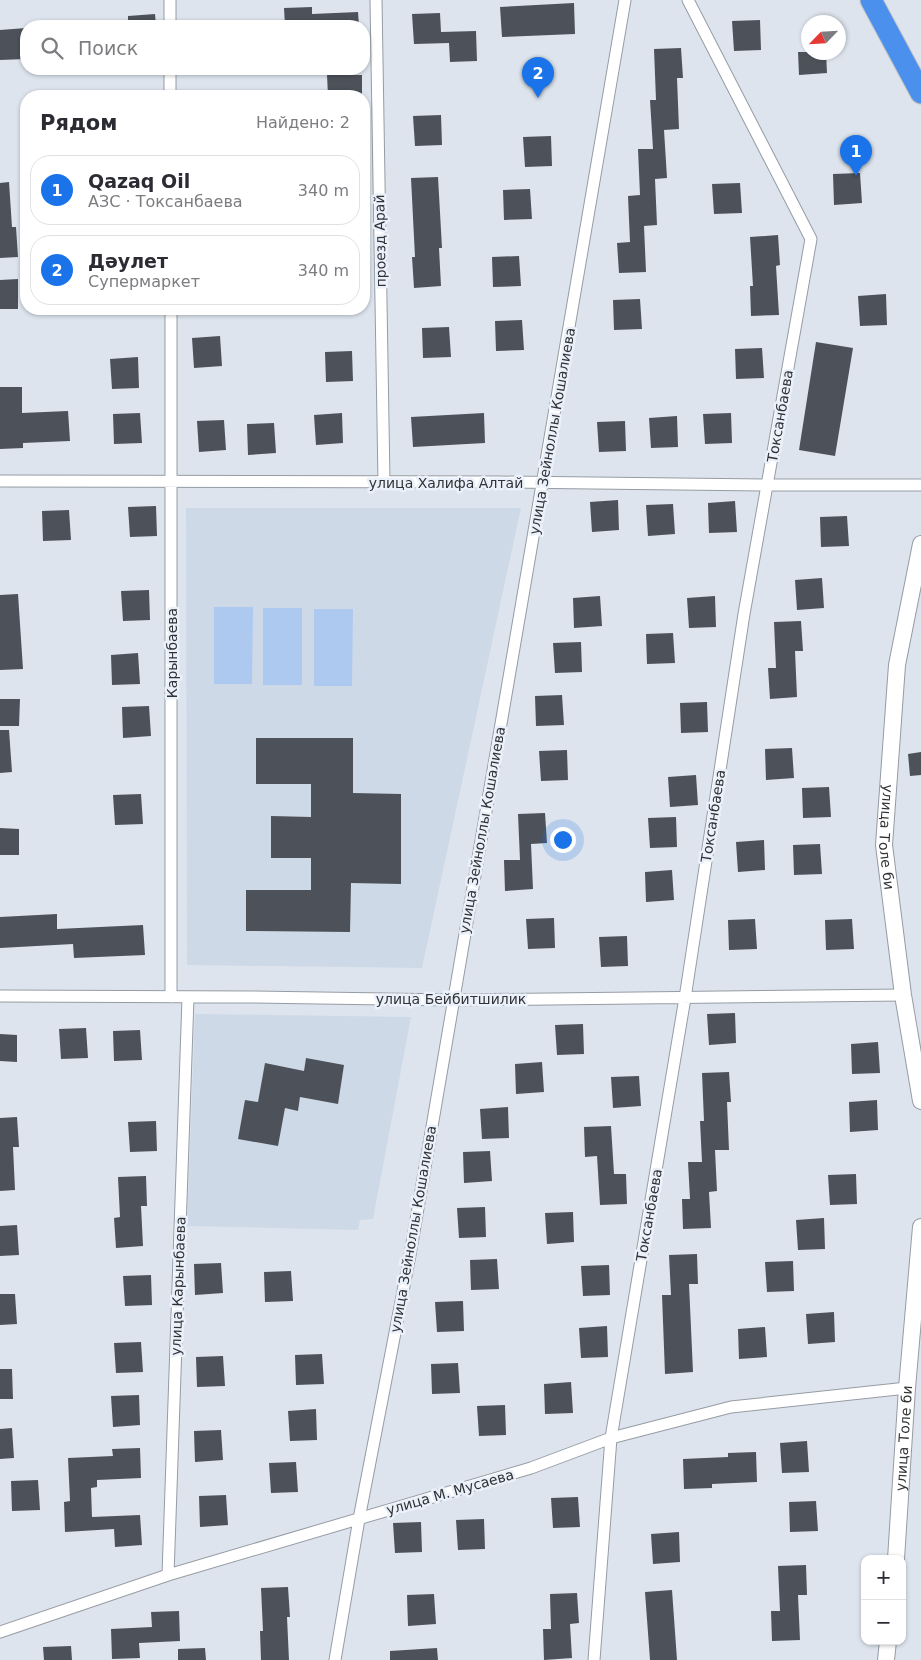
<!DOCTYPE html>
<html lang="ru">
<head>
<meta charset="utf-8">
<style>
	:root { --surface:#fff; --page:#f2f2f3; --text:#2b2b33; --muted:#7c7c81; --line:#e1e1e2; --accent:#1a73e8 }
	body { margin:0; font-family:"DejaVu Sans",sans-serif; background:var(--page); color:var(--text) }
	.controls { position:absolute; right:15px; bottom:15px; display:grid; overflow:hidden; border-radius:10px; box-shadow:0 1px 4px #0004 }
	.controls button { width:45px; height:45px; display:grid; place-items:center; padding:0; border:0; border-bottom:1px solid var(--line); background:var(--surface); color:var(--text); font:25px sans-serif }
	.compass { position:absolute; left:801px; top:15px; width:45px; height:45px; border-radius:50%; background:var(--surface); box-shadow:0 1px 4px #0004; rotate:245deg }
	.you { position:absolute; left:562px; top:839px; width:18px; height:18px; margin:-12px; border:4px solid #fff; border-radius:50%; background:#1a73e8; box-shadow:0 0 0 8px #1a73e833 }
	.badge { display:grid; place-items:center; width:32px; height:32px; border-radius:50%; background:var(--accent); color:#fff; font-size:16px; font-weight:700 }
	.pin { position:absolute; translate:-50% -41px; filter:drop-shadow(0 1px 2px #0008) }
	.pin::after { content:''; position:absolute; top:26px; width:18px; height:15px; background:inherit; clip-path:polygon(0 0,100% 0,50% 100%) }
	.list { margin:0; padding:0; list-style:none }
	h2 { display:flex; justify-content:space-between; align-items:center; height:65px; margin:0; padding:0 20px; font-size:21px }
	h2 small { font-size:16px; font-weight:400; color:var(--muted) }
	.list li { display:grid; grid-template-columns:32px 1fr auto; gap:15px; align-items:center; box-sizing:border-box; height:70px; margin:0 10px 10px; padding:0 10px; border:1px solid var(--line); border-radius:20px }
	.list b { display:block; font-size:19px; white-space:nowrap }
	.list p { margin:0; font-size:16px; white-space:nowrap; color:var(--muted) }
	.list em { font-size:16px; font-style:normal; color:var(--muted) }
	.icon { flex:none; width:28px; height:28px; fill:none; stroke:currentColor; stroke-width:2; stroke-linecap:round; stroke-linejoin:round }
	.map { position:relative; flex:none; width:921px; height:1660px; overflow:hidden }
	.search { position:absolute; background:var(--surface); box-shadow:0 1px 4px #0004; left:20px; top:20px; width:350px; height:55px; display:flex; align-items:center; gap:12px; box-sizing:border-box; padding:0 18px; border-radius:20px; color:var(--muted); font-size:19px }
	.panel { position:absolute; background:var(--surface); box-shadow:0 1px 4px #0004; left:20px; top:90px; width:350px; height:225px; border-radius:20px }
	.map>svg:first-child { display:block }
	.built { fill:#ced9e7 }
	.green { fill:#aec9ef }
	.building { fill:#4d525a }
	.lines { fill:none; stroke-linecap:round; stroke-linejoin:round }
	.street-casing { stroke:#969ca4; stroke-width:13 }
	.secondary-casing { stroke:#969ca4; stroke-width:18 }
	.highway-casing { stroke:#c1c2c3; stroke-width:23 }
	.street { stroke:#fff; stroke-width:11 }
	.secondary { stroke:#fff; stroke-width:16 }
	.highway { stroke:#4b90ed; stroke-width:21 }
	.labels { text-anchor:middle; stroke-width:5; stroke-linejoin:round; paint-order:stroke }
	.street-label { font-size:14px; fill:#303236; stroke:#ebf1fa }
</style>
</head>
<body>
<div class="map">
<svg width="921" height="1660" viewBox="0 0 921 1660">
	<rect width="100%" height="100%" fill="#dde4ed"/>
	<!-- built -->
	<path class="built" d="M 186,508 L 521,508 L 422,968 L 187,965 Z
		M 195,1014 L 411,1017 L 373,1219 L 360,1220 L 358,1230 L 187,1226 Z"/>
	<!-- green -->
	<path class="green" d="M 214,607 L 253,607 L 252,684 L 214,684 Z
		M 263,608 L 302,608 L 302,685 L 263,685 Z
		M 314,609 L 353,609 L 352,686 L 314,686 Z"/>
	<!-- building -->
	<path class="building" d="M 574,3 L 575,34 L 502,37 L 500,7 Z
		M 312,7 L 312,14 L 358,12 L 359,26 L 285,26 L 284,8 Z
		M 440,13 L 441,32 L 476,31 L 477,61 L 450,62 L 449,43 L 414,44 L 412,14 Z
		M 155,14 L 156,26 L 128,26 L 128,16 Z
		M 760,20 L 761,50 L 734,51 L 732,21 Z
		M 26,28 L 26,59 L 0,60 L 0,30 Z
		M 681,48 L 683,78 L 677,78 L 679,129 L 664,130 L 667,178 L 655,179 L 657,225 L 644,226 L 646,272 L 619,273 L 617,243 L 630,242 L 628,196 L 640,195 L 638,149 L 653,149 L 650,100 L 656,100 L 654,49 Z
		M 798,52 L 826,52 L 827,73 L 799,75 Z
		M 327,75 L 362,75 L 362,96 L 328,96 Z
		M 441,115 L 442,145 L 415,146 L 413,116 Z
		M 551,136 L 552,166 L 525,167 L 523,137 Z
		M 860,173 L 862,203 L 834,205 L 833,174 Z
		M 438,177 L 442,248 L 439,248 L 441,286 L 414,288 L 412,257 L 415,257 L 411,178 Z
		M 9,182 L 12,227 L 16,227 L 18,257 L 0,258 L 0,183 Z
		M 740,183 L 742,213 L 714,214 L 712,184 Z
		M 530,189 L 532,219 L 504,220 L 503,190 Z
		M 778,235 L 780,265 L 776,266 L 779,315 L 751,316 L 750,286 L 753,286 L 750,237 Z
		M 519,256 L 521,286 L 493,287 L 492,257 Z
		M 18,279 L 18,309 L 0,309 L 0,280 Z
		M 886,294 L 887,325 L 860,326 L 858,296 Z
		M 640,299 L 642,329 L 614,330 L 613,300 Z
		M 522,320 L 524,350 L 496,351 L 495,321 Z
		M 449,327 L 451,357 L 423,358 L 422,328 Z
		M 220,336 L 222,366 L 194,368 L 192,338 Z
		M 816,342 L 853,348 L 835,456 L 799,450 Z
		M 762,348 L 764,378 L 736,379 L 735,349 Z
		M 352,351 L 353,381 L 326,382 L 325,352 Z
		M 138,357 L 139,388 L 112,389 L 110,359 Z
		M 0,387 L 22,387 L 22,413 L 68,411 L 70,441 L 23,443 L 23,448 L 0,449 Z
		M 140,413 L 142,443 L 114,444 L 113,414 Z
		M 342,413 L 343,443 L 316,445 L 314,415 Z
		M 484,413 L 485,443 L 413,447 L 411,417 Z
		M 731,413 L 732,443 L 705,444 L 703,414 Z
		M 677,416 L 678,447 L 651,448 L 649,418 Z
		M 224,420 L 226,450 L 199,452 L 197,421 Z
		M 625,421 L 626,451 L 599,452 L 597,422 Z
		M 274,423 L 276,453 L 248,455 L 247,424 Z
		M 618,500 L 619,530 L 592,532 L 590,502 Z
		M 735,501 L 737,532 L 709,533 L 708,503 Z
		M 673,504 L 675,534 L 648,536 L 646,505 Z
		M 156,506 L 157,536 L 130,537 L 128,507 Z
		M 69,510 L 71,540 L 43,541 L 42,511 Z
		M 847,516 L 849,546 L 821,547 L 820,517 Z
		M 822,578 L 824,608 L 797,610 L 795,580 Z
		M 149,590 L 150,620 L 123,621 L 121,591 Z
		M 18,594 L 23,669 L 0,670 L 0,595 Z
		M 600,596 L 602,626 L 574,628 L 573,598 Z
		M 715,596 L 716,627 L 689,628 L 687,598 Z
		M 801,621 L 803,651 L 795,651 L 797,697 L 770,699 L 768,668 L 776,668 L 774,622 Z
		M 673,633 L 675,663 L 647,664 L 646,634 Z
		M 581,642 L 582,672 L 555,673 L 553,643 Z
		M 138,653 L 140,684 L 112,685 L 111,655 Z
		M 562,695 L 564,725 L 536,726 L 535,696 Z
		M 0,699 L 20,699 L 19,726 L 0,726 Z
		M 707,702 L 708,732 L 681,733 L 680,703 Z
		M 149,706 L 151,736 L 123,738 L 122,707 Z
		M 0,730 L 9,730 L 12,772 L 0,773 Z
		M 256,738 L 353,738 L 353,793 L 401,794 L 401,884 L 351,883 L 350,932 L 246,931 L 246,890 L 311,890 L 311,858 L 271,858 L 271,816 L 311,817 L 311,784 L 256,784 Z
		M 792,748 L 794,778 L 766,780 L 765,749 Z
		M 567,750 L 568,780 L 541,781 L 539,751 Z
		M 921,752 L 921,775 L 910,776 L 908,754 Z
		M 696,775 L 698,805 L 670,807 L 668,777 Z
		M 829,787 L 831,817 L 803,818 L 802,788 Z
		M 141,794 L 143,824 L 115,825 L 113,795 Z
		M 545,813 L 547,843 L 531,844 L 533,889 L 505,891 L 504,860 L 520,860 L 518,814 Z
		M 676,817 L 677,847 L 650,848 L 648,818 Z
		M 0,828 L 19,829 L 19,855 L 0,855 Z
		M 764,840 L 765,870 L 738,872 L 736,842 Z
		M 820,844 L 822,874 L 794,875 L 793,845 Z
		M 672,870 L 674,900 L 646,902 L 645,872 Z
		M 57,914 L 57,929 L 143,925 L 145,955 L 74,958 L 73,944 L 0,948 L 0,917 Z
		M 554,918 L 555,948 L 528,949 L 526,919 Z
		M 755,919 L 757,949 L 729,950 L 728,920 Z
		M 852,919 L 854,949 L 826,950 L 825,920 Z
		M 627,936 L 628,966 L 601,967 L 599,937 Z
		M 735,1013 L 736,1043 L 709,1045 L 707,1014 Z
		M 583,1024 L 584,1054 L 557,1055 L 555,1025 Z
		M 86,1028 L 88,1058 L 61,1059 L 59,1029 Z
		M 140,1030 L 142,1060 L 114,1061 L 113,1031 Z
		M 0,1034 L 17,1035 L 17,1062 L 0,1061 Z
		M 878,1042 L 880,1073 L 852,1074 L 851,1044 Z
		M 306,1058 L 344,1065 L 338,1104 L 300,1097 L 298,1111 L 285,1108 L 278,1146 L 238,1139 L 245,1100 L 258,1102 L 265,1063 L 304,1071 Z
		M 542,1062 L 544,1092 L 516,1094 L 515,1064 Z
		M 729,1072 L 731,1102 L 727,1102 L 729,1150 L 715,1150 L 717,1191 L 709,1192 L 711,1228 L 683,1229 L 682,1199 L 690,1199 L 688,1162 L 702,1162 L 700,1121 L 704,1121 L 702,1073 Z
		M 639,1076 L 641,1106 L 613,1108 L 611,1077 Z
		M 877,1100 L 878,1130 L 850,1132 L 849,1102 Z
		M 508,1107 L 509,1138 L 482,1139 L 480,1109 Z
		M 17,1117 L 19,1147 L 13,1147 L 15,1190 L 0,1191 L 0,1118 Z
		M 156,1121 L 157,1151 L 130,1152 L 128,1122 Z
		M 611,1126 L 614,1174 L 626,1174 L 627,1204 L 600,1205 L 597,1156 L 585,1157 L 584,1127 Z
		M 490,1151 L 492,1181 L 464,1183 L 463,1152 Z
		M 856,1174 L 857,1204 L 830,1205 L 828,1175 Z
		M 146,1176 L 147,1206 L 141,1206 L 143,1246 L 116,1248 L 114,1218 L 120,1217 L 118,1177 Z
		M 485,1207 L 486,1237 L 459,1238 L 457,1208 Z
		M 573,1212 L 574,1242 L 547,1244 L 545,1213 Z
		M 824,1218 L 825,1249 L 798,1250 L 796,1220 Z
		M 17,1225 L 19,1255 L 0,1256 L 0,1226 Z
		M 697,1254 L 698,1284 L 689,1284 L 693,1372 L 665,1374 L 662,1295 L 671,1295 L 669,1255 Z
		M 497,1259 L 499,1289 L 471,1290 L 470,1260 Z
		M 793,1261 L 794,1291 L 767,1292 L 765,1262 Z
		M 221,1263 L 223,1293 L 195,1295 L 194,1264 Z
		M 609,1265 L 610,1295 L 583,1296 L 581,1266 Z
		M 291,1271 L 293,1301 L 265,1302 L 264,1272 Z
		M 151,1275 L 152,1305 L 125,1306 L 123,1276 Z
		M 0,1294 L 15,1294 L 17,1324 L 0,1325 Z
		M 463,1301 L 464,1331 L 437,1332 L 435,1302 Z
		M 834,1312 L 835,1342 L 808,1344 L 806,1314 Z
		M 607,1326 L 608,1357 L 581,1358 L 579,1328 Z
		M 765,1327 L 767,1357 L 739,1359 L 738,1329 Z
		M 141,1342 L 143,1372 L 116,1373 L 114,1343 Z
		M 322,1354 L 324,1384 L 296,1385 L 295,1355 Z
		M 223,1356 L 225,1386 L 197,1387 L 196,1357 Z
		M 458,1363 L 460,1393 L 432,1394 L 431,1364 Z
		M 0,1369 L 12,1369 L 13,1399 L 0,1399 Z
		M 571,1382 L 573,1413 L 545,1414 L 544,1384 Z
		M 139,1395 L 140,1425 L 113,1427 L 111,1396 Z
		M 505,1405 L 506,1435 L 479,1436 L 477,1406 Z
		M 316,1409 L 317,1440 L 290,1441 L 288,1411 Z
		M 12,1428 L 14,1458 L 0,1459 L 0,1429 Z
		M 221,1430 L 223,1460 L 195,1462 L 194,1431 Z
		M 807,1441 L 809,1472 L 782,1473 L 780,1443 Z
		M 140,1448 L 141,1478 L 97,1480 L 97,1487 L 91,1488 L 92,1517 L 140,1515 L 142,1545 L 115,1547 L 114,1529 L 65,1532 L 64,1502 L 70,1501 L 68,1458 L 113,1456 L 112,1449 Z
		M 756,1452 L 757,1482 L 712,1484 L 712,1488 L 684,1489 L 683,1459 L 728,1457 L 728,1453 Z
		M 296,1462 L 298,1492 L 271,1493 L 269,1463 Z
		M 38,1480 L 40,1510 L 12,1511 L 11,1481 Z
		M 226,1495 L 228,1525 L 200,1527 L 199,1496 Z
		M 578,1497 L 580,1527 L 553,1528 L 551,1498 Z
		M 816,1501 L 818,1531 L 790,1532 L 789,1502 Z
		M 484,1519 L 485,1549 L 458,1550 L 456,1520 Z
		M 421,1522 L 422,1552 L 395,1553 L 393,1523 Z
		M 679,1532 L 680,1562 L 653,1564 L 651,1534 Z
		M 806,1565 L 807,1595 L 798,1595 L 800,1640 L 772,1641 L 771,1611 L 780,1611 L 778,1566 Z
		M 288,1587 L 290,1617 L 287,1617 L 289,1660 L 261,1660 L 260,1631 L 263,1631 L 261,1588 Z
		M 672,1590 L 677,1660 L 650,1660 L 645,1592 Z
		M 577,1593 L 579,1623 L 570,1624 L 572,1658 L 544,1660 L 543,1629 L 551,1629 L 550,1594 Z
		M 434,1594 L 436,1624 L 408,1626 L 407,1595 Z
		M 179,1611 L 180,1641 L 139,1643 L 140,1658 L 112,1659 L 111,1629 L 152,1627 L 151,1612 Z
		M 71,1646 L 72,1660 L 44,1660 L 43,1647 Z
		M 205,1648 L 206,1660 L 178,1660 L 178,1649 Z
		M 437,1648 L 438,1660 L 390,1660 L 390,1651 Z"/>
	<g class="lines">
		<!-- street casing -->
		<g class="street-casing">
			<path id="street" d="M 170,0 L 170,26
				M 376,0 L 384,482
				M 170,69 L 170,96
				M 0,481 L 498,482 L 768,485 L 921,485
				M 0,996 L 252,997 L 452,1000 L 903,995
				M 171,997 L 171,309
				M 168,1575 L 188,998
				M 0,1632 L 168,1575 L 531,1468 L 611,1438 L 731,1407 L 907,1388
				M 335,1660 L 359,1519 L 410,1255 L 625,0
				M 594,1660 L 611,1438 L 685,998 L 744,614 L 811,239 L 688,0"/>
		</g>
		<!-- secondary casing -->
		<g class="secondary-casing">
			<g id="secondary">
				<path id="s1" d="M 921,544 L 897,665 L 884,845 L 903,995 L 921,1101"/>
				<path id="s2" d="M 896,1559 L 907,1388 L 921,1227"/>
				<path d="M 886,1660 L 888,1641"/>
			</g>
		</g>
		<!-- highway casing -->
		<g class="highway-casing">
			<path id="highway" d="M 871,0 L 921,93"/>
		</g>
		<!-- street -->
		<use href="#street" class="street"/>
		<!-- secondary -->
		<use href="#secondary" class="secondary"/>
		<!-- highway -->
		<use href="#highway" class="highway"/>
	</g>
	<g class="labels">
		<!-- street labels -->
		<g class="street-label">
			<text transform="translate(380 241) rotate(-91)" y="5">проезд Арай</text>
			<text transform="translate(780 416) rotate(-80)" y="5">Токсанбаева</text>
			<text transform="translate(552 431) rotate(-80)" y="5">улица Зейноллы Кошалиева</text>
			<text x="446" y="488">улица Халифа Алтай</text>
			<text transform="translate(172 653) rotate(-90)" y="5">Карынбаева</text>
			<text transform="translate(713 816) rotate(-81)" y="5">Токсанбаева</text>
			<text transform="translate(482 830) rotate(-80)" y="5">улица Зейноллы Кошалиева</text>
			<text dy="5" stroke="none"><textPath href="#s1" startOffset="296">улица Толе би</textPath></text>
			<text x="451" y="1004">улица Бейбитшилик</text>
			<text transform="translate(649 1215) rotate(-80)" y="5">Токсанбаева</text>
			<text transform="translate(413 1229) rotate(-80)" y="5">улица Зейноллы Кошалиева</text>
			<text transform="translate(178 1286) rotate(-88)" y="5">улица Карынбаева</text>
			<text dy="5" stroke="none"><textPath href="#s2" startOffset="121">улица Толе би</textPath></text>
			<text transform="translate(450 1492) rotate(-16)" y="5">улица М. Мусаева</text>
		</g>
	</g>
</svg>
<div class="controls">
<button>+</button>
<button>−</button>
</div>
<svg class="compass" viewBox="-18 -18 36 36"><path d="M0-13l5 13h-10z" fill="#e53935"/><path d="M0 13l5-13h-10z" fill="#7c7c81"/></svg>
<div class="you"></div>
<div class="pin badge" style="left:856px;top:176px">1</div>
<div class="pin badge" style="left:538px;top:98px">2</div>
<div class="search"><svg class="icon" aria-label="search" viewBox="0 0 24 24"><circle cx="10" cy="10" r="6"/><path d="M15 15l6 6"/></svg>Поиск</div>
<section class="panel">
<h2>Рядом<small>Найдено: 2</small></h2>
<ul class="list">
<li><span class="badge">1</span><div><b>Qazaq Oil</b><p>АЗС · Токсанбаева</p></div><em>340 m</em></li>
<li><span class="badge">2</span><div><b>Дәулет</b><p>Супермаркет</p></div><em>340 m</em></li>
</ul>
</section>
</div>
</body>
</html>
